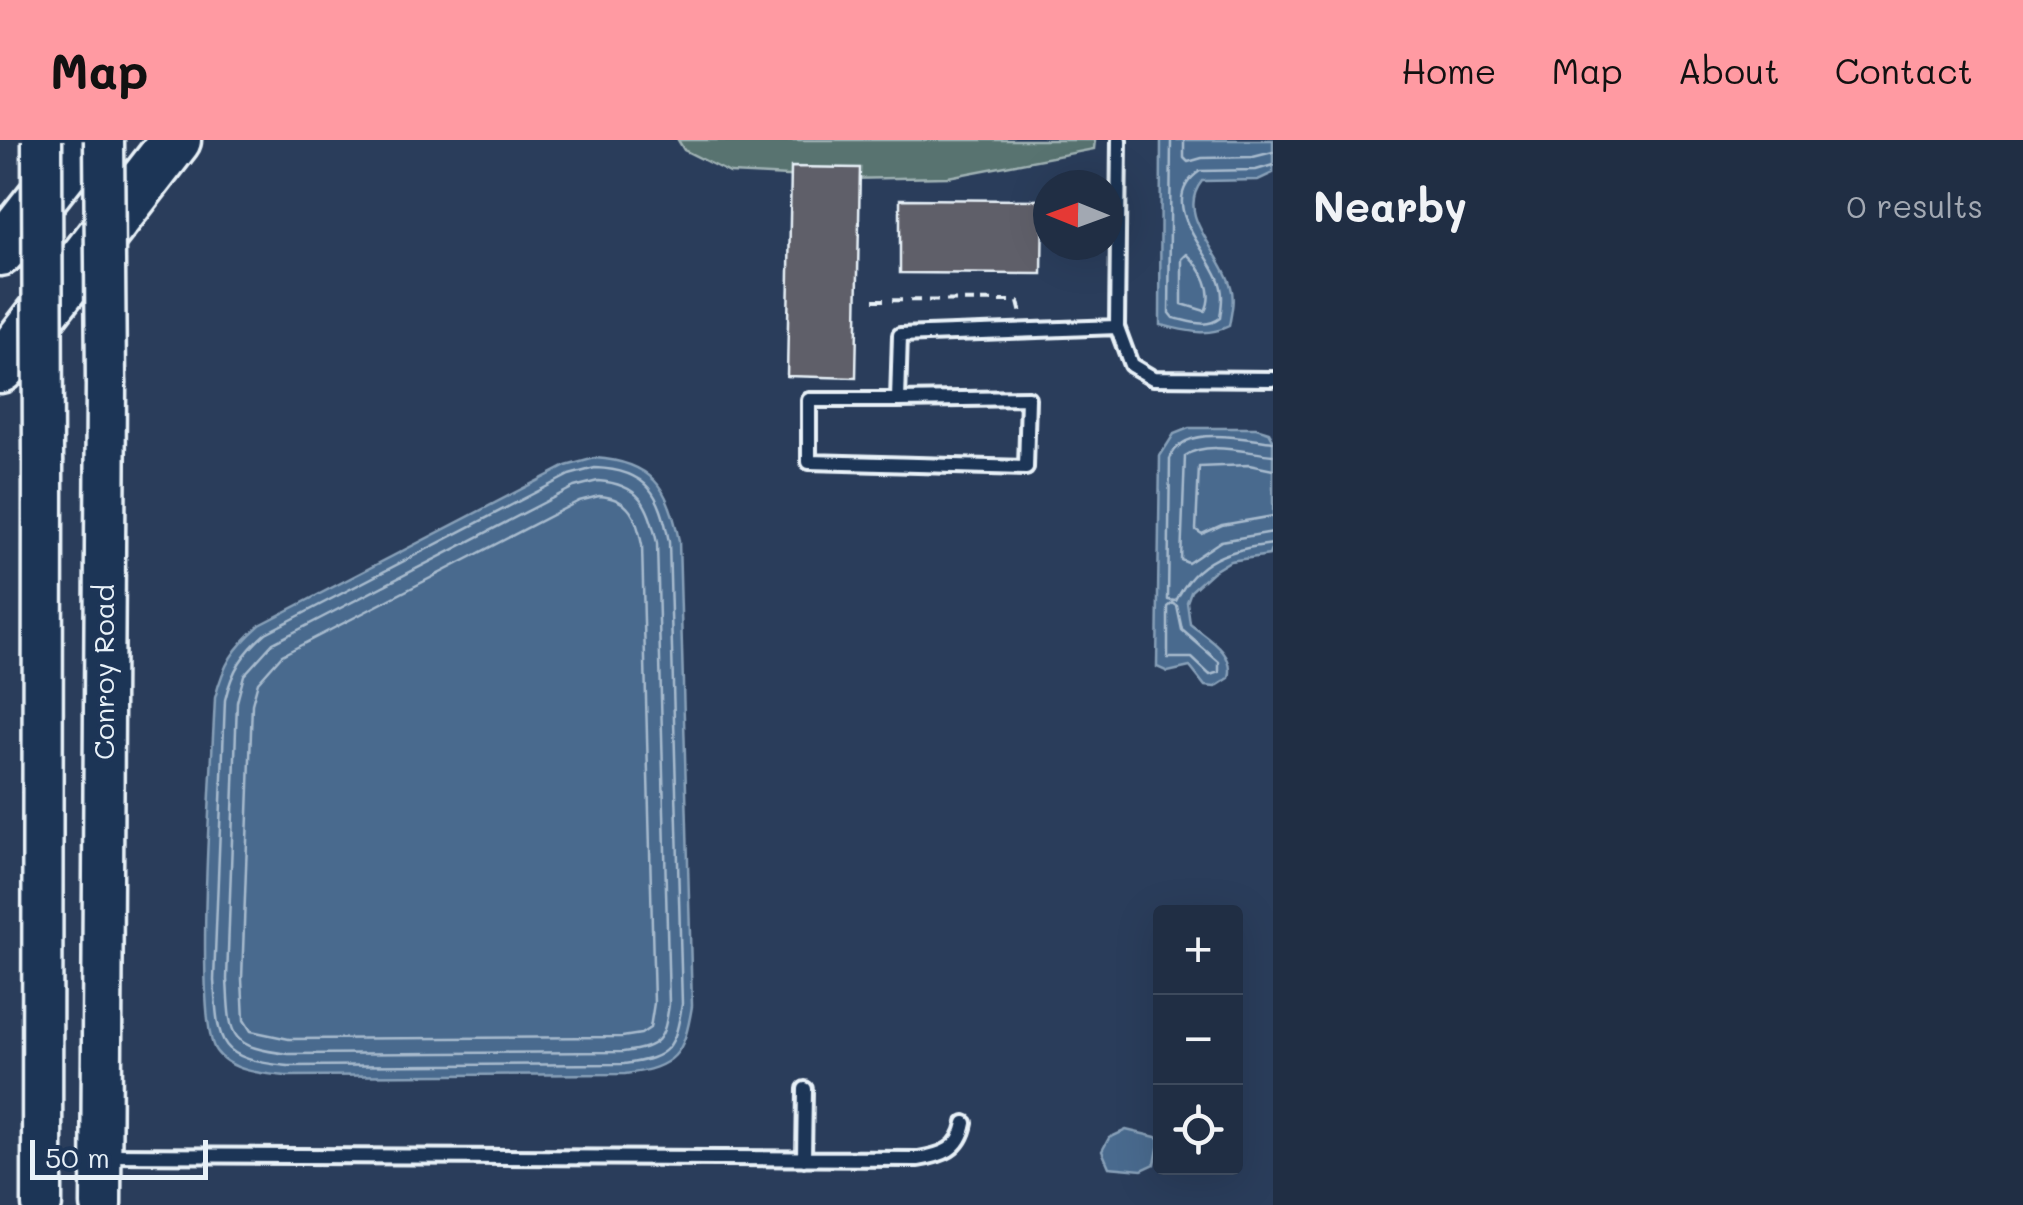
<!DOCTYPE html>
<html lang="en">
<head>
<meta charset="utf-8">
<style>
	:root { --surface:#202e44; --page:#28364b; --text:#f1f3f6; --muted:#a2a8b2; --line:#3d4a5d; --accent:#ff9aa2 }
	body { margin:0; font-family:Mali,sans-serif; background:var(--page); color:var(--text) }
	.controls { position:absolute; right:30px; bottom:30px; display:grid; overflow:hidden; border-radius:10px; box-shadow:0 10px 40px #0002 }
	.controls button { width:90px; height:90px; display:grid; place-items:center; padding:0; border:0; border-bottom:2px solid var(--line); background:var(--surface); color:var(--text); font:50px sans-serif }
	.compass { position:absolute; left:1033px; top:30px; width:90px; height:90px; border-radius:50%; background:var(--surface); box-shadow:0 10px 40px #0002; rotate:271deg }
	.scale { position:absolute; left:30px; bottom:25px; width:178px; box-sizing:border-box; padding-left:10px; border:5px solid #e8f1f8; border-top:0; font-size:28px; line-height:35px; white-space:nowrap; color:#e8f1f8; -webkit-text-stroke:8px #1d3557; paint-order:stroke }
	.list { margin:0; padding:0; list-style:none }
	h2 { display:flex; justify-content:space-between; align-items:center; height:130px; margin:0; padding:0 40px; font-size:42px }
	h2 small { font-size:32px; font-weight:400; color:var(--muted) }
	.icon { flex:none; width:55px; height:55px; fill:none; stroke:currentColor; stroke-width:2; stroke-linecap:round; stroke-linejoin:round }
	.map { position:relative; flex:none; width:1273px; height:1065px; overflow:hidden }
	header { display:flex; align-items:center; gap:60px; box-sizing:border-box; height:140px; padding:0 50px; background:var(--accent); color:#111 }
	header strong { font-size:48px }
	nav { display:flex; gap:55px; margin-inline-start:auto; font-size:35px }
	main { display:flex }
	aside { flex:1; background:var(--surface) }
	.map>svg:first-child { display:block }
	.green { fill:#587370; stroke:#a0b2b4; stroke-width:2.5 }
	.water { fill:#486a8e; stroke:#88a0b8; stroke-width:2.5 }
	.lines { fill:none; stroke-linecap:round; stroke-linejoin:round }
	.shore { stroke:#a8bbce; stroke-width:2.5 }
	.building { fill:#5f5f69; stroke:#e8f1f8; stroke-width:2.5 }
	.service-casing { stroke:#e8f1f8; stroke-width:20 }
	.secondary-casing { stroke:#e8f1f8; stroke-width:45 }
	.motorway-casing { stroke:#e8f1f8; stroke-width:55 }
	.path { stroke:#e8f1f8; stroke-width:4; stroke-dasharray:10 8; stroke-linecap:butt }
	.service { stroke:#1d3557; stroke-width:12 }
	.secondary { stroke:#1d3557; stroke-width:38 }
	.motorway { stroke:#1d3557; stroke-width:48 }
	.secondary-bridge-casing { stroke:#e8f1f8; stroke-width:45; stroke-linecap:butt }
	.secondary-bridge { stroke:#1d3557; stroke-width:38 }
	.labels { text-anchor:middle; stroke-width:8; stroke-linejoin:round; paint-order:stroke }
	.street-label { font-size:28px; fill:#e8f1f8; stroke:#1d3557 }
</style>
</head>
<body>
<header>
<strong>Map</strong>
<nav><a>Home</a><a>Map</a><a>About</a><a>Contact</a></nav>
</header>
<main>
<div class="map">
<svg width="1273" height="1065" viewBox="0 0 1273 1065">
	<rect width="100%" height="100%" fill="#2a3d5b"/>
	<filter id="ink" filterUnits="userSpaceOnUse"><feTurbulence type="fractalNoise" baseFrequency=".01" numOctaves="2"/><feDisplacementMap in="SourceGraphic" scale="20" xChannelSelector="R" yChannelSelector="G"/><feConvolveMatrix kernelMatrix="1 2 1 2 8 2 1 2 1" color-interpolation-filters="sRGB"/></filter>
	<g filter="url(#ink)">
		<!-- green -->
		<path class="green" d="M 678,0 L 1095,0 L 1094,9 L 948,37 L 844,39 L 730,33 L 684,10 Z"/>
		<!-- water -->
		<path class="water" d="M 1161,0 L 1273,0 L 1273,33 L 1258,40 L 1202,41 C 1174,76 1222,111 1231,147 C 1235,159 1231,174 1229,186 C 1205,198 1185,190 1160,185 Z
			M 1189,288 L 1256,288 L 1269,292 L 1273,299 L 1273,405 L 1269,415 L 1230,421 L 1212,432 L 1191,451 L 1187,462 L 1190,484 C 1207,498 1236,513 1229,538 L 1215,547 L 1205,546 L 1190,527 L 1168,532 L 1157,527 L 1160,316 L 1174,294 Z
			M 595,318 C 652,322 669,347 679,401 L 692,866 C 684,915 676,927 625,934 L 287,936 C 265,934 231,932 216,911 C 193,880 213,612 215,558 C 224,523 233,509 260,485 L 566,326 Z
			M 1126,990 L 1160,998 L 1155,1024 L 1142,1030 L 1109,1027 L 1102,1011 L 1109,998 Z"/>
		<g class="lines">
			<!-- shore -->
			<path class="shore" d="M 1171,0 L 1169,173 L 1173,178 C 1189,181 1206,189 1220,178 C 1222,163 1224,152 1218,138 C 1204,105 1156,61 1200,31 L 1256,30 L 1273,25
				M 1184,0 L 1184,18 L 1188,22 L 1202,18 L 1253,17 L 1273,12
				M 1187,114 C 1202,128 1215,152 1205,171 L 1182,164 L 1182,119 Z
				M 1273,302 C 1243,299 1183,283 1170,319 L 1168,460 L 1176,461 C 1196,419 1230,409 1273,404
				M 1273,315 C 1248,313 1207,300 1185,316 L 1181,420 L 1188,423 L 1221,401 L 1273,392
				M 595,328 C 648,330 660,354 669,402 L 682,864 C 675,908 670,918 624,924 L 288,926 C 218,919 218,905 214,840 L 225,560 C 232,530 243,513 266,493 L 569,335 Z
				M 1273,330 L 1249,325 L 1199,327 L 1196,390 L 1202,394 L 1222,385 L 1273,376
				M 598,341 C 640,344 649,365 657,403 L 669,864 C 664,900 661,907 623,912 L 289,914 C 227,907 230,896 227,839 L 237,562 L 244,535 L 273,503 L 574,347 Z
				M 599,356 C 630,358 637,378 642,405 L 654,863 L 650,888 L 641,894 L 622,897 L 289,899 L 251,891 L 244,880 L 242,839 L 252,564 L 258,542 L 282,515 L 579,361 Z
				M 1173,463 L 1177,466 L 1182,490 L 1219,522 L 1219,532 L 1210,535 L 1192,518 L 1168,518 L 1168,467 Z"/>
		</g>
		<!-- building -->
		<path class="building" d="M 791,27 L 860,28 L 856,238 L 787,236 Z
			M 900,59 L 1043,60 L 1042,134 L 900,133 Z"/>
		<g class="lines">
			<!-- service casing -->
			<g class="service-casing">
				<path id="service" d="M 1119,0 L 1117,187 L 1131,225 L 1153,238 L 1273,239
					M 898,260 L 1028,258 L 1026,328 L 809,322 L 809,260 L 898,260 L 900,195 L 1117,187
					M 104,1015 L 918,1019 C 942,1015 960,1010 965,983
					M 804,1019 L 805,949"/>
			</g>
			<!-- secondary casing -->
			<g class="secondary-casing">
				<path id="secondary" d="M 42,1065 L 43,322
					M 101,1065 L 106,244"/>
			</g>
			<!-- motorway casing -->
			<g class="motorway-casing">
				<path id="motorway" d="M 0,111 L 87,0
					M 0,228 L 176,0"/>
			</g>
			<!-- path -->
			<path class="path" d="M 874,160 L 1014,161 L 1018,162 L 1021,174"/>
			<!-- service -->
			<use href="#service" class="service"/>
			<!-- secondary -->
			<use href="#secondary" class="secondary"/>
			<!-- motorway -->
			<use href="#motorway" class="motorway"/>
			<!-- secondary-bridge casing -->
			<g class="secondary-bridge-casing">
				<path id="secondary-bridge" d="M 42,0 L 43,322
					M 104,0 L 106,244"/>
			</g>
			<!-- secondary-bridge -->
			<use href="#secondary-bridge" class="secondary-bridge"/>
		</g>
	</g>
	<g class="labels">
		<!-- street labels -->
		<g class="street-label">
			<text transform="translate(104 532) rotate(-90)" y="10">Conroy Road</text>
		</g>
	</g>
</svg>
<div class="controls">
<button>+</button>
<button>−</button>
<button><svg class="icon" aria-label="locate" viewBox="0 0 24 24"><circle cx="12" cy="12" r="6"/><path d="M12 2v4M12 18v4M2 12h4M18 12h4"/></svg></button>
</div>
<svg class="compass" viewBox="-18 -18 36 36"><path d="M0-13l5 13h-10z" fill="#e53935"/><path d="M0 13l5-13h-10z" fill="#a2a8b2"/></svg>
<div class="scale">50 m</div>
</div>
<aside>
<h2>Nearby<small>0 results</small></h2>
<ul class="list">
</ul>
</aside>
</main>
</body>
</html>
